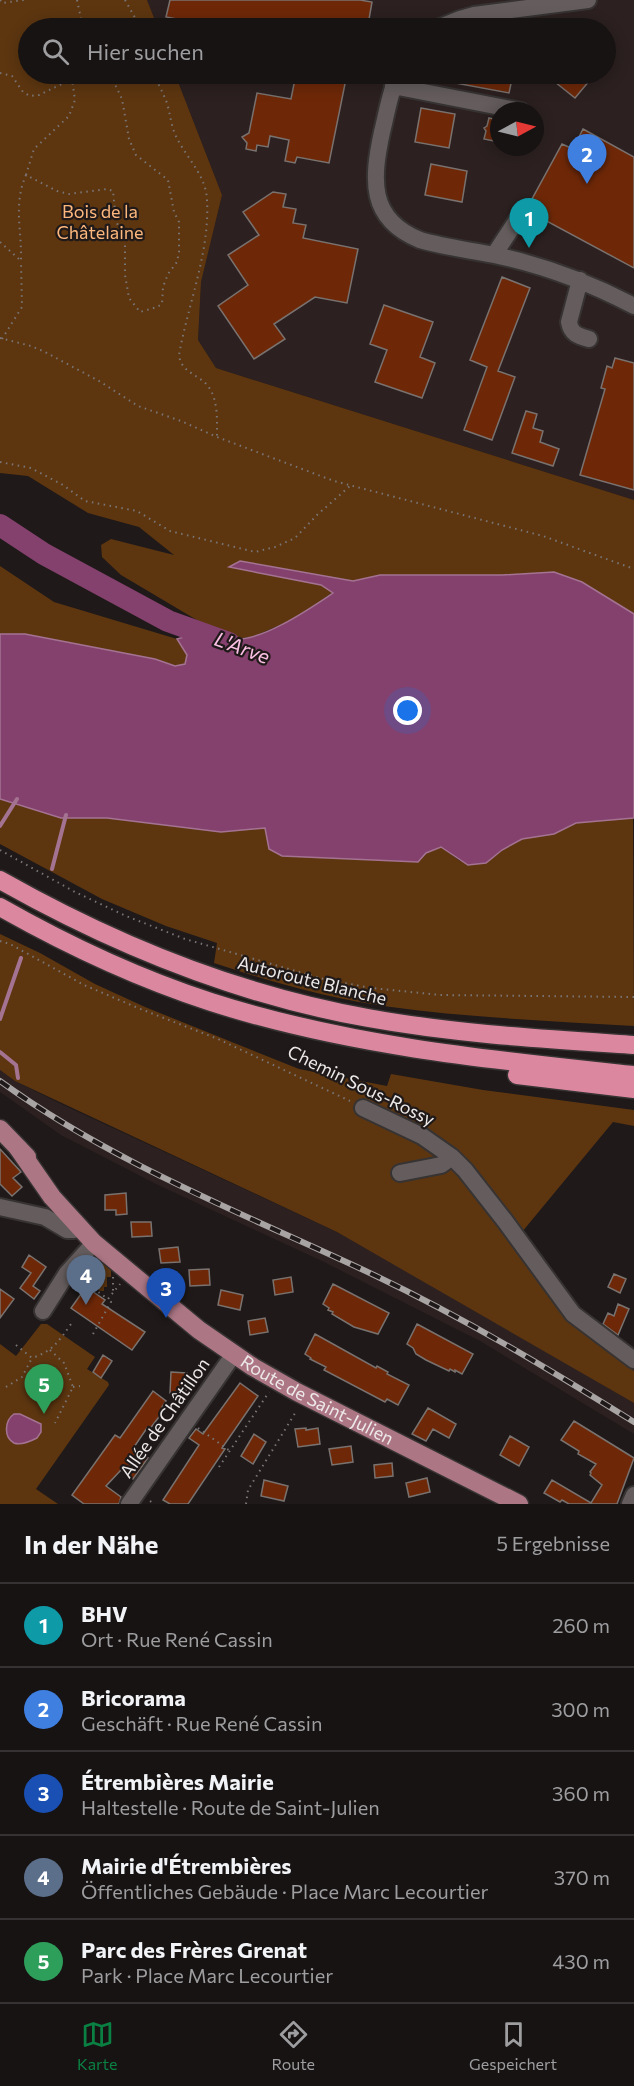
<!DOCTYPE html>
<html lang="de">
<head>
<meta charset="utf-8">
<style>
	:root { --surface:#171313; --page:#201c1c; --text:#f1f3f6; --muted:#9e9ea0; --line:#363233; --accent:#0b8043 }
	body { margin:0; font-family:Commissioner,sans-serif; background:var(--page); color:var(--text) }
	.compass { position:absolute; left:490px; top:102px; width:54px; height:54px; border-radius:50%; background:var(--surface); box-shadow:0 3px 15px #0003; rotate:83deg }
	.you { position:absolute; left:408px; top:711px; width:21px; height:21px; margin:-15px; border:4px solid #fff; border-radius:50%; background:#1a73e8; box-shadow:0 0 0 9px #1a73e833 }
	.badge { display:grid; place-items:center; width:39px; height:39px; border-radius:50%; background:var(--accent); color:#fff; font-size:20px; font-weight:700 }
	.pin { position:absolute; translate:-50% -50px; filter:drop-shadow(0 2px 3px #0008) }
	.pin::after { content:''; position:absolute; top:32px; width:21px; height:18px; background:inherit; clip-path:polygon(0 0,100% 0,50% 100%) }
	.list { margin:0; padding:0; list-style:none }
	h2 { display:flex; justify-content:space-between; align-items:center; height:78px; margin:0; padding:0 24px; font-size:26px }
	h2 small { font-size:20px; font-weight:400; color:var(--muted) }
	.list li { display:grid; grid-template-columns:39px 1fr auto; gap:18px; align-items:center; box-sizing:border-box; height:84px; padding:0 24px; border-top:2px solid var(--line) }
	.list b { display:block; font-size:22px; white-space:nowrap }
	.list p { margin:0; font-size:20px; white-space:nowrap; color:var(--muted) }
	.list em { font-size:20px; font-style:normal; color:var(--muted) }
	.icon { flex:none; width:33px; height:33px; fill:none; stroke:currentColor; stroke-width:2; stroke-linecap:round; stroke-linejoin:round }
	.map { position:relative; flex:none; width:634px; height:1504px; overflow:hidden }
	.search { position:absolute; background:var(--surface); box-shadow:0 3px 15px #0003; left:18px; right:18px; top:18px; height:66px; display:flex; align-items:center; gap:15px; box-sizing:border-box; padding:0 21px; border-radius:33px; color:var(--muted); font-size:22px }
	.sheet { height:498px; background:var(--surface) }
	nav { display:flex; justify-content:space-around; align-items:center; box-sizing:border-box; height:84px; border-top:2px solid var(--line); background:var(--surface); font-size:16px; color:var(--muted) }
	nav a { display:grid; justify-items:center; gap:3px }
	nav .on { color:var(--accent) }
	.map>svg:first-child { display:block }
	.built { fill:#2c2020; fill-rule:evenodd }
	.green { fill:#5d3610 }
	.water { fill:#84416d; stroke:#a47392; stroke-width:1.5 }
	.lines { fill:none; stroke-linecap:round; stroke-linejoin:round }
	.stream { stroke:#a47392; stroke-width:4 }
	.river { stroke:#84416d; stroke-width:22 }
	.building { fill:#6e2808; stroke:#79726f; stroke-width:1.5 }
	.minor-casing { stroke:#373333; stroke-width:20 }
	.major-casing { stroke:#373333; stroke-width:21 }
	.highway-casing { stroke:#373333; stroke-width:21 }
	.path { stroke:#7a7575; stroke-width:2; stroke-dasharray:1.5 4.5; stroke-linecap:butt }
	.minor { stroke:#655d5d; stroke-width:16 }
	.major { stroke:#ac7685; stroke-width:18 }
	.highway { stroke:#dc87a0; stroke-width:18 }
	.rail-casing { stroke:#a9a4a4; stroke-width:6 }
	.rail { stroke:#1f1919; stroke-width:4; stroke-dasharray:11; stroke-linecap:butt }
	.labels { text-anchor:middle; stroke-width:4.5; stroke-linejoin:round; paint-order:stroke }
	.park-label { font-size:18px; fill:#feb87d; stroke:#1f1919 }
	.street-label { font-size:18px; fill:#ede9e9; stroke:#1f1919 }
	.water-label { font-size:20px; font-style:italic; fill:#fcc0e5; stroke:#1f1919 }
</style>
</head>
<body>
<div class="map">
<svg width="634" height="1504" viewBox="0 0 634 1504">
	<rect width="100%" height="100%" fill="#1f1919"/>
	<!-- built -->
	<path class="built" d="M 147,0 L 634,0 L 634,500 L 216,368 L 198,340 L 201,282 L 222,195 L 175,74 L 606,74 L 606,28 L 158,28 ZM 499,111 L 535,111 L 535,147 L 499,147 Z
		M 0,1070 L 15,1081 L 57,1102 L 337,1232 L 508,1329 L 634,1403 L 634,1434 L 480,1341 L 324,1262 L 156,1184 L 61,1135 L 0,1092 Z"/>
	<!-- green -->
	<path class="green" d="M 0,0 L 147,0 L 158,28 L 28,28 L 28,74 L 175,74 L 222,195 L 201,282 L 198,340 L 216,368 L 634,500 L 634,614 L 582,582 L 554,572 L 502,575 L 380,575 L 353,581 L 240,561 L 230,567 L 321,585 L 333,592 L 296,618 L 252,637 L 231,639 L 212,629 L 121,575 L 102,557 L 101,545 L 111,539 L 174,555 L 139,527 L 88,513 L 28,476 L 0,473 Z
		M 0,566 L 54,602 L 177,639 L 187,655 L 185,664 L 175,666 L 155,659 L 25,634 L 0,634 Z
		M 0,799 L 61,818 L 107,818 L 221,832 L 265,827 L 426,853 L 441,847 L 460,861 L 486,863 L 502,850 L 522,839 L 554,834 L 576,823 L 633,817 L 634,1026 C 553,1021 472,1018 391,1007 C 331,999 271,982 214,963 L 217,943 L 166,926 L 102,899 L 0,844 Z
		M 0,934 L 40,953 L 95,984 L 145,1007 L 299,1069 L 387,1086 L 391,1074 L 483,1090 L 634,1110 L 634,1126 L 613,1122 L 517,1238 L 545,1290 L 573,1324 L 634,1371 L 634,1403 L 337,1232 L 15,1081 L 0,1070 Z
		M 92,1251 L 111,1267 L 111,1277 L 107,1277 L 107,1287 L 104,1287 L 104,1291 L 100,1291 L 73,1272 Z
		M 41,1324 L 47,1324 L 95,1357 L 87,1369 L 108,1382 L 109,1385 L 36,1489 L 58,1504 L 0,1504 L 0,1344 L 16,1356 Z"/>
	<!-- water -->
	<path class="water" d="M 240,561 L 353,581 L 380,575 L 502,575 L 554,572 L 582,582 L 634,614 L 634,818 L 576,823 L 554,834 L 522,839 L 502,850 L 486,863 L 468,865 L 441,847 L 426,853 L 418,862 L 282,856 L 269,849 L 265,828 L 221,832 L 107,818 L 61,818 L 0,799 L 0,634 L 25,634 L 155,659 L 175,666 L 185,664 L 187,655 L 177,639 L 212,629 C 217,632 223,636 229,638 C 256,646 311,608 333,593 L 321,585 L 229,567 Z
		M 14,1414 L 20,1414 L 41,1424 L 41,1432 L 37,1438 C 31,1441 21,1446 14,1443 C 3,1437 5,1420 14,1414 Z"/>
	<g class="lines">
		<!-- stream -->
		<path class="stream" d="M 0,826 L 17,799
			M 52,869 L 66,815
			M 0,1019 L 21,958
			M 0,1052 L 16,1065 L 18,1078"/>
		<!-- river -->
		<path class="river" d="M 0,525 L 44,554 L 168,621 L 229,643"/>
	</g>
	<!-- building -->
	<path class="building" d="M 170,0 L 360,0 L 372,2 L 368,25 L 357,23 L 356,28 L 226,28 L 166,17 Z
		M 296,74 L 347,74 L 329,163 L 297,157 L 295,163 L 285,161 L 289,140 L 270,136 L 268,147 L 257,145 L 256,151 L 246,149 L 247,143 L 242,137 L 249,133 L 257,93 L 291,99 Z
		M 457,74 L 513,74 L 509,93 L 455,83 Z
		M 545,74 L 595,74 L 575,98 Z
		M 421,108 L 455,114 L 449,148 L 415,142 Z
		M 489,118 L 499,120 L 499,142 L 484,139 L 486,131 L 484,128 L 487,126 Z
		M 583,129 L 634,157 L 634,268 L 526,210 L 562,144 L 573,149 Z
		M 431,164 L 467,171 L 462,202 L 425,195 Z
		M 273,192 L 286,194 L 283,207 L 296,209 L 293,223 L 306,225 L 303,238 L 358,249 L 347,303 L 315,297 L 274,324 L 285,339 L 254,359 L 218,306 L 248,285 L 228,255 L 259,235 L 243,212 Z
		M 502,277 L 530,288 L 498,371 L 515,377 L 492,440 L 464,430 L 487,367 L 470,360 Z
		M 384,305 L 433,322 L 420,357 L 435,363 L 422,398 L 375,382 L 387,350 L 370,344 Z
		M 615,358 L 634,363 L 634,490 L 580,475 L 605,389 L 601,388 L 607,366 L 612,368 Z
		M 526,411 L 537,414 L 533,428 L 543,431 L 540,442 L 559,449 L 553,466 L 512,453 Z
		M 0,1149 L 21,1172 L 13,1178 L 22,1187 L 12,1196 L 0,1184 Z
		M 126,1193 L 127,1214 L 116,1215 L 116,1210 L 105,1210 L 105,1195 Z
		M 131,1222 L 151,1222 L 152,1236 L 132,1237 Z
		M 178,1247 L 180,1262 L 161,1263 L 159,1249 Z
		M 29,1255 L 46,1267 L 33,1286 L 40,1291 L 34,1299 L 20,1288 L 31,1273 L 22,1267 Z
		M 209,1269 L 210,1285 L 190,1286 L 189,1270 Z
		M 614,1274 L 626,1279 L 620,1293 L 608,1287 Z
		M 291,1277 L 293,1292 L 275,1295 L 273,1280 Z
		M 333,1284 L 389,1313 L 378,1334 L 354,1327 L 332,1314 L 333,1312 L 328,1310 L 329,1308 L 323,1304 Z
		M 86,1287 L 105,1300 L 102,1304 L 145,1332 L 132,1350 L 71,1308 Z
		M 0,1289 L 14,1299 L 0,1318 Z
		M 221,1290 L 243,1295 L 240,1310 L 218,1305 Z
		M 618,1304 L 629,1309 L 618,1335 L 603,1324 L 608,1313 L 614,1316 Z
		M 265,1318 L 268,1332 L 250,1335 L 248,1321 Z
		M 417,1324 L 473,1354 L 462,1374 L 455,1370 L 455,1372 L 450,1369 L 449,1371 L 426,1360 L 416,1354 L 413,1348 L 407,1344 Z
		M 315,1334 L 376,1368 L 377,1366 L 388,1372 L 387,1374 L 409,1385 L 398,1405 L 387,1399 L 385,1402 L 324,1370 L 326,1367 L 310,1359 L 311,1358 L 305,1354 Z
		M 103,1355 L 112,1361 L 101,1378 L 93,1372 Z
		M 171,1372 L 187,1373 L 186,1394 L 170,1393 Z
		M 240,1383 L 258,1396 L 222,1448 L 225,1449 L 188,1504 L 170,1504 L 163,1500 L 199,1445 L 189,1438 L 196,1429 L 203,1434 Z
		M 153,1391 L 166,1401 L 162,1407 L 165,1409 L 149,1430 L 147,1428 L 134,1447 L 148,1458 L 133,1479 L 121,1470 L 106,1486 L 121,1497 L 119,1504 L 84,1504 L 72,1495 L 115,1435 L 120,1438 Z
		M 428,1408 L 456,1424 L 449,1438 L 433,1429 L 426,1441 L 412,1434 Z
		M 574,1421 L 634,1458 L 617,1504 L 569,1504 L 562,1500 L 560,1502 L 544,1493 L 552,1480 L 591,1503 L 602,1485 L 590,1475 L 591,1473 L 590,1472 L 596,1464 L 578,1454 L 579,1451 L 561,1440 Z
		M 306,1428 L 306,1430 L 318,1428 L 320,1444 L 298,1447 L 295,1429 Z
		M 254,1434 L 266,1442 L 253,1464 L 241,1456 Z
		M 510,1436 L 529,1447 L 519,1466 L 500,1455 Z
		M 351,1446 L 353,1462 L 332,1465 L 329,1449 Z
		M 392,1463 L 393,1476 L 375,1478 L 374,1465 Z
		M 427,1478 L 430,1492 L 409,1497 L 406,1483 Z
		M 264,1480 L 288,1486 L 284,1501 L 261,1496 Z"/>
	<g class="lines">
		<!-- minor casing -->
		<g class="minor-casing">
			<path id="minor" d="M 438,28 L 460,19 L 474,15 L 588,0
				M 398,74 C 390,92 387,112 382,132 C 372,179 368,219 420,240 C 444,247 469,250 494,255 C 543,265 590,283 634,306
				M 393,86 L 521,111
				M 494,255 L 517,220
				M 580,280 L 569,322 C 571,334 578,336 589,339
				M 363,1108 L 422,1136 L 452,1157 L 465,1170 L 505,1221 L 573,1314 L 634,1360
				M 400,1173 L 441,1165 L 452,1157
				M 0,1207 L 45,1217 L 67,1230 L 74,1230 L 79,1226
				M 43,1311 L 67,1273 L 94,1243
				M 129,1504 L 234,1354
				M 630,1504 L 634,1495"/>
		</g>
		<!-- major casing -->
		<g class="major-casing">
			<g id="major">
				<path d="M 0,1129 L 27,1157"/>
				<path id="s1" d="M 18,1148 L 52,1197 L 94,1243 L 199,1330 L 253,1367 L 297,1392 L 519,1504"/>
			</g>
		</g>
		<!-- highway casing -->
		<g class="highway-casing">
			<path id="highway" d="M 0,880 C 115,945 238,995 368,1018 C 456,1034 545,1039 634,1045
				M 0,907 C 67,945 137,978 211,1002 C 348,1046 491,1060 634,1075
				M 517,1075 L 634,1089"/>
		</g>
		<!-- path -->
		<path class="path" d="M 0,0 L 2,3 L 24,0
			M 77,0 L 83,28
			M 125,0 L 141,28
			M 0,73 L 12,76 L 23,92 L 30,96 L 39,95 L 72,79 L 98,74
			M 153,74 C 158,83 163,93 167,103 C 170,114 171,124 175,134 C 185,157 206,174 207,200 C 210,252 188,304 179,355 C 181,374 201,374 210,389 C 218,402 217,421 217,436
			M 26,175 L 34,149 L 69,116 L 75,100 L 72,79
			M 0,242 L 21,261 C 22,230 13,205 26,175 L 57,191 L 69,194 L 107,189 L 113,191 L 116,221 L 125,240 L 125,275 L 129,298 L 140,312 L 157,307 L 162,304 L 163,287 L 168,274 L 177,262 L 179,252 L 179,222 L 174,212 L 168,180 L 136,155 L 129,139 L 122,99 L 110,74
			M 0,338 L 31,346 L 45,352 L 99,381 L 138,406 L 181,421 L 217,437 L 334,481 L 543,536 L 634,569
			M 2,339 L 22,307 L 21,261
			M 0,462 L 31,468 L 63,485 L 85,501 L 137,511 L 170,531 L 255,552 L 275,547 L 295,538 L 317,515 L 350,486
			M 0,850 L 75,892 L 126,916 L 185,939 L 327,980 L 372,988 L 440,995 L 634,997
			M 0,941 L 10,944 L 84,985 L 138,1008 L 218,1039 L 350,1101
			M 113,1277 L 113,1293
			M 79,1278 L 108,1299 L 120,1284
			M 93,1334 L 111,1302 L 108,1299
			M 16,1345 L 32,1358 C 53,1351 59,1341 71,1324
			M 50,1350 L 64,1363 L 73,1387 L 55,1423
			M 6,1387 L 22,1377 L 32,1358
			M 73,1387 L 80,1386
			M 198,1428 L 230,1451
			M 219,1467 L 269,1392
			M 150,1501 L 155,1504
			M 246,1504 L 248,1490 L 297,1410"/>
		<!-- minor -->
		<use href="#minor" class="minor"/>
		<!-- major -->
		<use href="#major" class="major"/>
		<!-- highway -->
		<use href="#highway" class="highway"/>
		<!-- rail casing -->
		<g class="rail-casing">
			<path id="rail" d="M 0,1081 C 114,1164 247,1215 374,1275 C 464,1318 549,1369 634,1422"/>
		</g>
		<!-- rail -->
		<use href="#rail" class="rail"/>
	</g>
	<g class="labels">
		<!-- park labels -->
		<g class="park-label">
			<text x="100" y="218">Bois de la<tspan x="100" dy="21">Châtelaine</tspan></text>
		</g>
		<!-- street labels -->
		<g class="street-label">
			<text transform="translate(312 981) rotate(14)" y="6">Autoroute Blanche</text>
			<text transform="translate(361 1086) rotate(26)" y="6">Chemin Sous-Rossy</text>
			<text dy="6" stroke="none"><textPath href="#s1" startOffset="396">Route de Saint-Julien</textPath></text>
			<text transform="translate(165 1418) rotate(-55)" y="6">Allée de Châtillon</text>
		</g>
		<!-- water labels -->
		<g class="water-label">
			<text transform="translate(242 648) rotate(20)" y="7">L'Arve</text>
		</g>
	</g>
</svg>
<svg class="compass" viewBox="-18 -18 36 36"><path d="M0-13l5 13h-10z" fill="#e53935"/><path d="M0 13l5-13h-10z" fill="#9e9ea0"/></svg>
<div class="you"></div>
<div class="pin badge" style="left:529px;top:248px;background:#0f9aa8">1</div>
<div class="pin badge" style="left:587px;top:184px;background:#3f7fe0">2</div>
<div class="pin badge" style="left:166px;top:1318px;background:#1a4fb4">3</div>
<div class="pin badge" style="left:86px;top:1305px;background:#5c6f8a">4</div>
<div class="pin badge" style="left:44px;top:1414px;background:#2e9e5b">5</div>
<div class="search"><svg class="icon" aria-label="search" viewBox="0 0 24 24"><circle cx="10" cy="10" r="6"/><path d="M15 15l6 6"/></svg>Hier suchen</div>
</div>
<section class="sheet">
<h2>In der Nähe<small>5 Ergebnisse</small></h2>
<ul class="list">
<li><span class="badge" style="background:#0f9aa8">1</span><div><b>BHV</b><p>Ort · Rue René Cassin</p></div><em>260 m</em></li>
<li><span class="badge" style="background:#3f7fe0">2</span><div><b>Bricorama</b><p>Geschäft · Rue René Cassin</p></div><em>300 m</em></li>
<li><span class="badge" style="background:#1a4fb4">3</span><div><b>Étrembières Mairie</b><p>Haltestelle · Route de Saint-Julien</p></div><em>360 m</em></li>
<li><span class="badge" style="background:#5c6f8a">4</span><div><b>Mairie d'Étrembières</b><p>Öffentliches Gebäude · Place Marc Lecourtier</p></div><em>370 m</em></li>
<li><span class="badge" style="background:#2e9e5b">5</span><div><b>Parc des Frères Grenat</b><p>Park · Place Marc Lecourtier</p></div><em>430 m</em></li>
</ul>
</section>
<nav>
<a class="on"><svg class="icon" aria-label="map" viewBox="0 0 24 24"><path d="M3 6l6-2 6 2 6-2v14l-6 2-6-2-6 2zM9 4v14M15 6v14"/></svg>Karte</a>
<a><svg class="icon" aria-label="directions" viewBox="0 0 24 24"><path d="M12 3l9 9-9 9-9-9zM9 14v-3h6M13 9l2 2-2 2"/></svg>Route</a>
<a><svg class="icon" aria-label="saved" viewBox="0 0 24 24"><path d="M7 4h10v16l-5-4-5 4z"/></svg>Gespeichert</a>
</nav>
</body>
</html>
